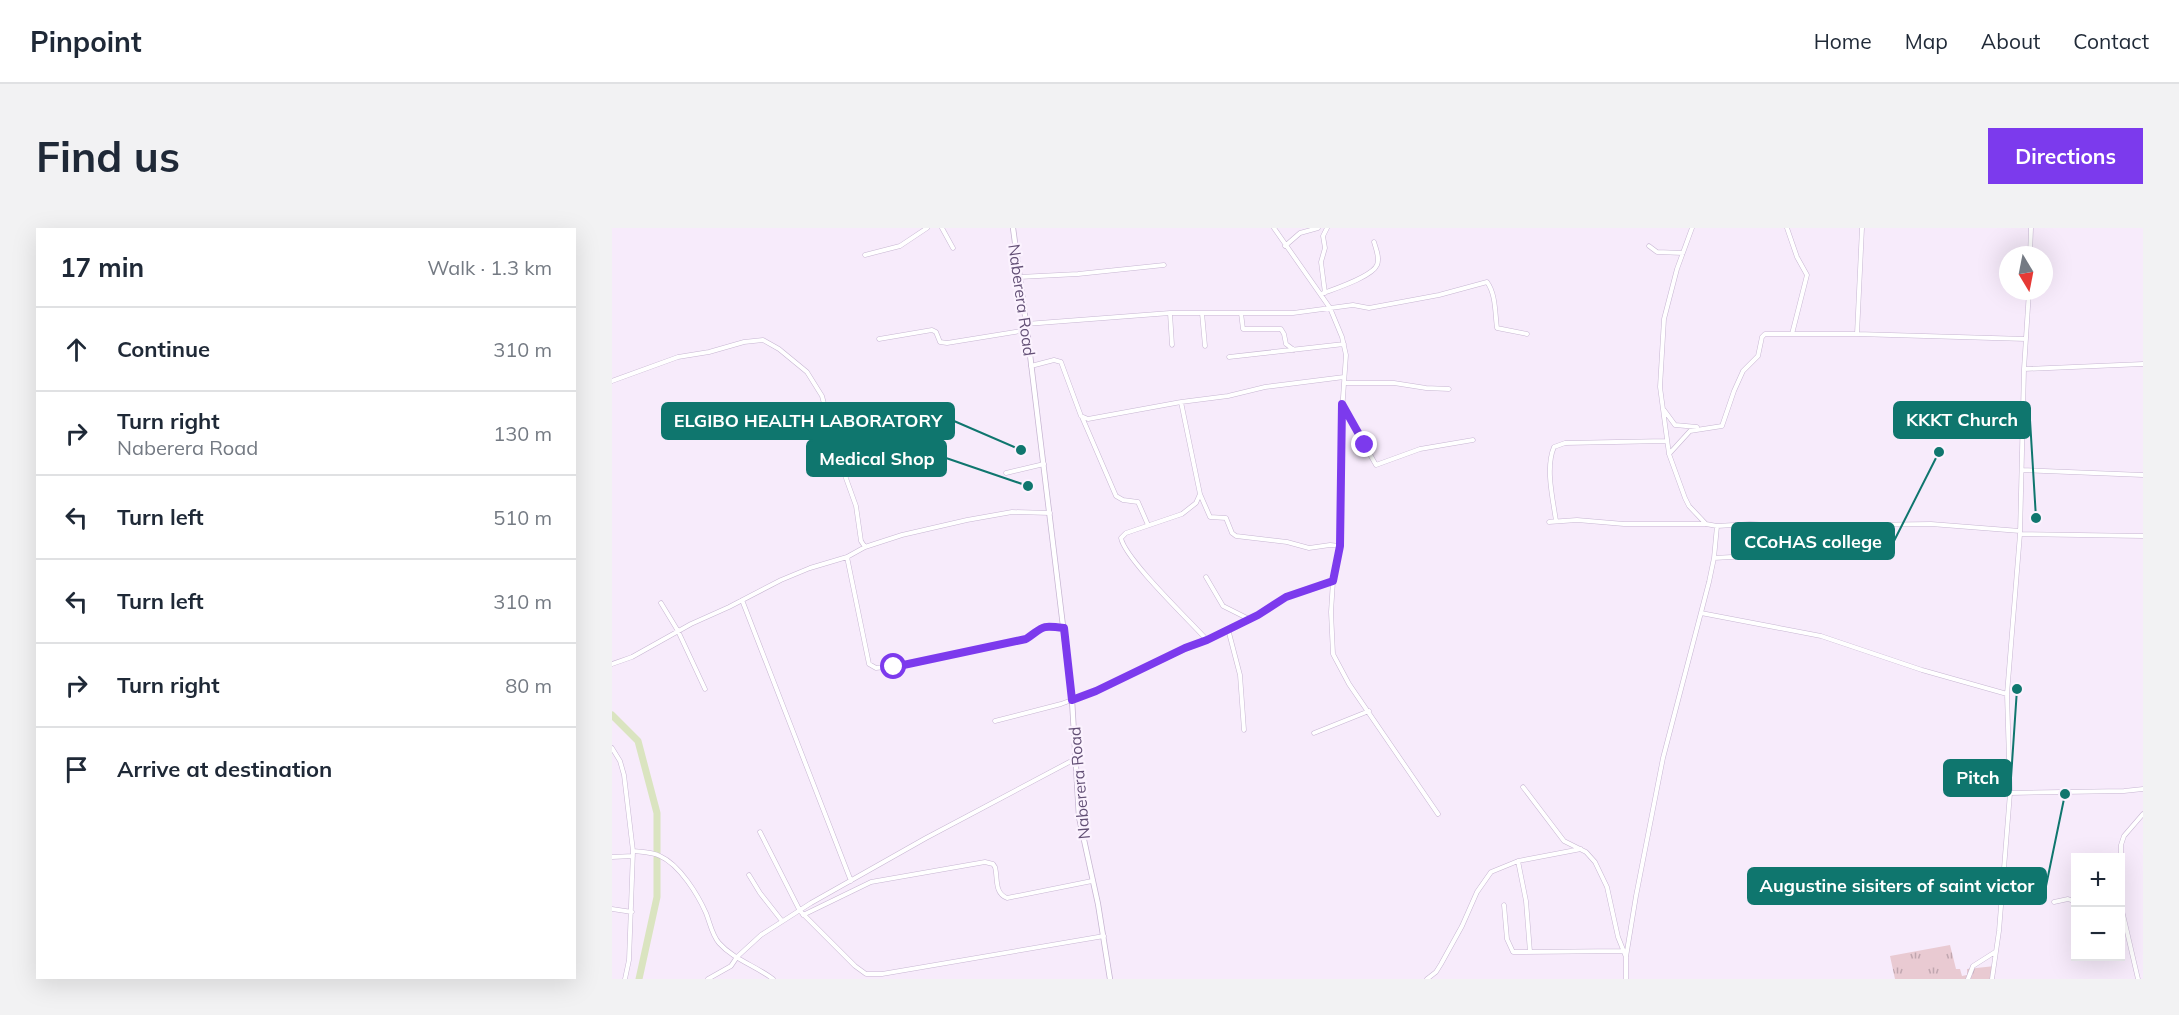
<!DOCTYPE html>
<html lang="en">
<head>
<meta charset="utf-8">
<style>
	:root { --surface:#fff; --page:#f2f2f3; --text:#1f2937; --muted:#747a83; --line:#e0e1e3; --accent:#7c3aed }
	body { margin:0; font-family:Mulish,sans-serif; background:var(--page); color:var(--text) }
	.controls { position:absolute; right:18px; bottom:18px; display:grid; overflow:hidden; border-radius:0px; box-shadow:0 6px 24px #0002 }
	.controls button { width:54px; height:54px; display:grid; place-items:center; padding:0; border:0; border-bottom:2px solid var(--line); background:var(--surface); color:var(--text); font:30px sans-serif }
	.compass { position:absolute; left:1387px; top:18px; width:54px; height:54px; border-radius:50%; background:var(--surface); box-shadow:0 6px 24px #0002; rotate:170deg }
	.stop { position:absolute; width:18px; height:18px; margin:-14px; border:4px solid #7c3aed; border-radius:50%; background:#fff }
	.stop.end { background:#7c3aed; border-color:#fff; box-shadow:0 2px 6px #0008 }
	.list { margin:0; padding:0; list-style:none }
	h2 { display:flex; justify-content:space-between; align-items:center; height:78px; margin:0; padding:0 24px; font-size:26px }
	h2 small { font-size:20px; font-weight:400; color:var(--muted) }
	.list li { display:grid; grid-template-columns:39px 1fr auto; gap:18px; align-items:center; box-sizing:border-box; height:84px; padding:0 24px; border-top:2px solid var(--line) }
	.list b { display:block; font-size:22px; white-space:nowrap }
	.list p { margin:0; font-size:20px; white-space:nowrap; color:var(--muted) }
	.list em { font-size:20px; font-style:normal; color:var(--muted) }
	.icon { flex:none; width:33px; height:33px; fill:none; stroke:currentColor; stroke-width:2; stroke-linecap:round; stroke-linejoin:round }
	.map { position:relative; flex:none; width:1531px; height:751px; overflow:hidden; border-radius:0px }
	header { display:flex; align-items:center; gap:36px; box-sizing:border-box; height:84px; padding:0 30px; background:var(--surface); border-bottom:2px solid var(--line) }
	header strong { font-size:28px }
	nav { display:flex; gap:33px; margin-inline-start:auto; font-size:21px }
	.intro { display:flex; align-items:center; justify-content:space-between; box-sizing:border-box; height:144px; padding:0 36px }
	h1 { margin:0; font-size:42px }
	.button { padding:15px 27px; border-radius:0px; background:var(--accent); color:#fff; font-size:21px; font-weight:700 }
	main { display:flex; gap:36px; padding:0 36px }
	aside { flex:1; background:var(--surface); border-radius:0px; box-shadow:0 6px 24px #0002 }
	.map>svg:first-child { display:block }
	.grass { fill:url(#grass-tufts) }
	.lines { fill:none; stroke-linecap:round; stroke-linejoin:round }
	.river { stroke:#dae4c0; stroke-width:7 }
	.minor-casing { stroke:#c7b6d2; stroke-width:5 }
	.tertiary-casing { stroke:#c7b6d2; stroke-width:6 }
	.minor { stroke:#fff; stroke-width:4 }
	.tertiary { stroke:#fff; stroke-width:4.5 }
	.route { stroke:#7c3aed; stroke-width:8 }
	.labels { text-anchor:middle; stroke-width:4.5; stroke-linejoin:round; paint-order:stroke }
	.street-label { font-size:16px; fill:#624f75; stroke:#fbf2fe }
	.leader { fill:none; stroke:#0f766e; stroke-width:2 }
	.callout-dot { fill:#0f766e; stroke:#fbf2fe; stroke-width:2 }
	.callout { fill:#0f766e; stroke:#0f766e; stroke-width:2 }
	.callout-label { font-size:18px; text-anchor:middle; font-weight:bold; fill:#fff }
</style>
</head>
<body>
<header>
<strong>Pinpoint</strong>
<nav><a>Home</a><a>Map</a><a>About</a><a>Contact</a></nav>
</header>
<div class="intro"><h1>Find us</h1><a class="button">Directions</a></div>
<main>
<aside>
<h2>17 min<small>Walk · 1.3 km</small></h2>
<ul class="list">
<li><svg class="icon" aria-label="ahead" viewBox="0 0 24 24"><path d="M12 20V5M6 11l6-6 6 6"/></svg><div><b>Continue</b></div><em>310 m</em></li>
<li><svg class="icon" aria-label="right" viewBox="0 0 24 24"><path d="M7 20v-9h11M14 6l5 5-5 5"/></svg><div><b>Turn right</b><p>Naberera Road</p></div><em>130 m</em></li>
<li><svg class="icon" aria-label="left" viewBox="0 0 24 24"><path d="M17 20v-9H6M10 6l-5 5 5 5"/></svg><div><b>Turn left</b></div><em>510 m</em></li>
<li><svg class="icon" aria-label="left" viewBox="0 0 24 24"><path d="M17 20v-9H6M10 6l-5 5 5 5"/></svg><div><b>Turn left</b></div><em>310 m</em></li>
<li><svg class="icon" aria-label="right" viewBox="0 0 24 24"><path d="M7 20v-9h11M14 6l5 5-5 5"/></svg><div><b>Turn right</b></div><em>80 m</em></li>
<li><svg class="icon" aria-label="arrive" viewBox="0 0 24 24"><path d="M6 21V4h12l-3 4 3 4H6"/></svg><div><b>Arrive at destination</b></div></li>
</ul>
</aside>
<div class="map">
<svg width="1531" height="751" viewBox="0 0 1531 751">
	<defs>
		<pattern id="grass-tufts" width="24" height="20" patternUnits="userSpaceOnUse" patternTransform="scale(1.5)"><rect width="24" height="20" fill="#e9cad2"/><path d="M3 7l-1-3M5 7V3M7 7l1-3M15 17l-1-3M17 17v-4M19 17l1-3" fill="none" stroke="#c0a6af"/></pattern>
	</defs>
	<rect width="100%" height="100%" fill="#f7ebfb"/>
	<!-- grass -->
	<path class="grass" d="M 1338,717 L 1344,741 L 1348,741 L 1350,748 L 1355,747 L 1355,741 L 1383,738 L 1382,751 L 1283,751 L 1278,728 Z"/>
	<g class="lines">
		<!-- river -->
		<path class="river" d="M 0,487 L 26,513 L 45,585 L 45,624
			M 27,751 L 45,669 L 45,630"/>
		<!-- minor casing -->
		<g class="minor-casing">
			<path id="minor" d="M 330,0 L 341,20
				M 662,0 L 718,80 L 730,109 L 734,127 L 729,198 L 728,318 L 721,353 L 719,384 L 721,426 L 737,456 L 826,586
				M 1080,0 L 1065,41 L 1052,91 L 1048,159 L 1057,226 L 1073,270 L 1077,278 L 1094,296
				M 1175,0 L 1185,29 L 1195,47 L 1180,106
				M 673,18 L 688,5 L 706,0
				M 1037,18 L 1045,24 L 1071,25
				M 253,27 L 288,18 L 315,0
				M 1418,27 L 1419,0
				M 407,49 L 466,46 L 552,37
				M 713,65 L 709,34 L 713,20 L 711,8 L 715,0
				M 709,66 C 722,61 760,49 765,37 C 768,30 764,21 762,14
				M 558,85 L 560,117
				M 590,85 L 593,118
				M 629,85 L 631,101 L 669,101 L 672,106 L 674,116 L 682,122
				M 414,96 L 558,85 L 681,85 L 741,77 L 757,80 L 827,67 L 875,54 C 884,66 883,86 885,100 L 915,106
				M 1245,106 L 1250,0
				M 267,111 L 320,102 L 324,104 L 328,114 L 335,115 L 415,102
				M 617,129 L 732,116
				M 419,138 L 442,132 L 449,134 L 469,188 L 476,191 L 569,174 L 616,168 L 653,159 L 732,149
				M 1412,141 L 1531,136
				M 0,153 L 66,129 L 97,124 L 132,114 L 151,112 L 167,121 L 195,144 L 210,168 L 226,228 L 244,278 L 249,313 L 253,319
				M 732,155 L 782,155 L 814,160 L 837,161
				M 569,174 L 588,266 L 598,289 L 614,290 L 620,305 L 624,308 L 675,314 L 697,320 L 718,317 L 728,318
				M 730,177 L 764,237 L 808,221 L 861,212
				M 1052,182 L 1063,197 L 1085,199
				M 470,189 L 504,268 L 511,272 L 526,274 L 536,297
				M 1057,226 L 1078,203 L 1110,198 L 1122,163 L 1131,143 L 1146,128 L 1150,109 L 1153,106 L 1245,106 L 1414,111
				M 1410,242 L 1531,247
				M 394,245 L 432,236
				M 588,266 L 584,275 L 570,286 L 514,305 L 509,310 C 513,331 577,392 595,412
				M 944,293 C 941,271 933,240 942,219 L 953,215 L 1054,213
				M 937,294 L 965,292 L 1012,296 L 1094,296 L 1105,298
				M 1242,298 L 1265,319
				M 1408,306 L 1531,308
				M 235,329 L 257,436 L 264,440 L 305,435 L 341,426 L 414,411 L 432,398 L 452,401
				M 1102,330 L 1256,321 L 1279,314
				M 594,349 L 611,378 L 637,391
				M 130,372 L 239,653
				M 49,375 L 66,403 L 93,461
				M 1089,385 L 1209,408 L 1310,442 L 1395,466
				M 616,401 L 628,447 L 632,502
				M 0,436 L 20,429 L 79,396 L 117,379 L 169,352 L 198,340 L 235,329 L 253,319 L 290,307 L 355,292 L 400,284 L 438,285
				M 383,493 L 449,476 L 484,463 L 646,387 L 674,369 L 721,353
				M 702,505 L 757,483
				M 0,520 L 8,533 L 12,547 L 21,623 L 17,732 L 13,751
				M 911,559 L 952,613 L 974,624 L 983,634 L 995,659 L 1006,709 L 1014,729
				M 1398,565 L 1512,563 L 1531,561
				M 148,604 L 188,683 L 243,738 L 254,746 L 270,746 L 492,708
				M 21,623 C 30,624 40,624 48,628 C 68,637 86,667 94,685 C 98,695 100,707 107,715 C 121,731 144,738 161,751
				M 0,629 L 21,628
				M 906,633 L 914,673 L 918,724
				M 137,647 L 148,665 L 170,693
				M 1442,674 L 1456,671 L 1464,674
				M 892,677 L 895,711 L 901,724 L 1011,723
				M 0,681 L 20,684
				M 191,687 L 259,654 L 373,634 L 381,636 L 383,639 C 386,650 382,665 395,670 L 480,653
				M 96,751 L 119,738 L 125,729 L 149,707 L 199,675 L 314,610 L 463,531
				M 815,751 L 824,744 L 829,736 L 850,698 L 865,664 L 879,644 L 906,633 L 969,621
				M 1014,751 L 1014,729 L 1024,668 L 1051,530 L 1097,354 L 1102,330 L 1105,298 L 1138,296 L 1175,298 L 1319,296 L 1408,303
				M 1356,751 L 1361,738 L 1383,724
				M 1380,751 L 1387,703 L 1398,565 L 1395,466 L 1408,306 L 1412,141 L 1417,63
				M 1526,751 L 1509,678 L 1509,617 L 1512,608 L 1531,586"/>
		</g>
		<!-- tertiary casing -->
		<g class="tertiary-casing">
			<path id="tertiary" d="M 401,0 L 415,102 L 460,472 L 467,589 L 486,676 L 498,751"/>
		</g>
		<!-- minor -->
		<use href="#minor" class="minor"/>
		<!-- tertiary -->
		<use href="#tertiary" class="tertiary"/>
	</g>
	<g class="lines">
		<!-- route -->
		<path class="route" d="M 282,439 L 414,411 C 432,399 427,397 452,400 L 460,472 L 484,463 L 573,420 L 595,412 L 646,387 L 674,369 L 721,353 L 728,318 L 730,176 L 753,217"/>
	</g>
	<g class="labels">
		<!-- street labels -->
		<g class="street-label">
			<text transform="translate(410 72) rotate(82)" y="6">Naberera Road</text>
			<text transform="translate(467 555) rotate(-95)" y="6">Naberera Road</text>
		</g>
	</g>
	<!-- callouts -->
	<path class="leader" d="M1424 290L1418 192M409 222L342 193M416 258L334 230M1327 224L1282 313M1405 461L1399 550M1453 566L1434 658"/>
	<g class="callout-dot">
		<circle cx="1424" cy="290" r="6"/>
		<circle cx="409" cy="222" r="6"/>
		<circle cx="416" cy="258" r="6"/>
		<circle cx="1327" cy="224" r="6"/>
		<circle cx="1405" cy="461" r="6"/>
		<circle cx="1453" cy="566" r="6"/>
	</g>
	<g class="callout">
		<rect x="1282" y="174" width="136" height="36" rx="6"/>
		<rect x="50" y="175" width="292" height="36" rx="6"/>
		<rect x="195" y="212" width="139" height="36" rx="6"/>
		<rect x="1120" y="295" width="162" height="36" rx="6"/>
		<rect x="1332" y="532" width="67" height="36" rx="6"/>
		<rect x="1136" y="640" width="298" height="36" rx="6"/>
	</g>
	<g class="callout-label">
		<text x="1350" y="198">KKKT Church</text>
		<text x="196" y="199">ELGIBO HEALTH LABORATORY</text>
		<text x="265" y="237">Medical Shop</text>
		<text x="1201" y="320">CCoHAS college</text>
		<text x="1366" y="556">Pitch</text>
		<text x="1285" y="664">Augustine sisiters of saint victor</text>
	</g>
</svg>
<div class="controls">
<button>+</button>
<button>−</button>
</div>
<svg class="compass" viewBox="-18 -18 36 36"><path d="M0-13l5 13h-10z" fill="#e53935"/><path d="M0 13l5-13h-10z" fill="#747a83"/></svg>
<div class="stop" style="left:282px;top:439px"></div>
<div class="stop end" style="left:753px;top:217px"></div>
</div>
</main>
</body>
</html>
